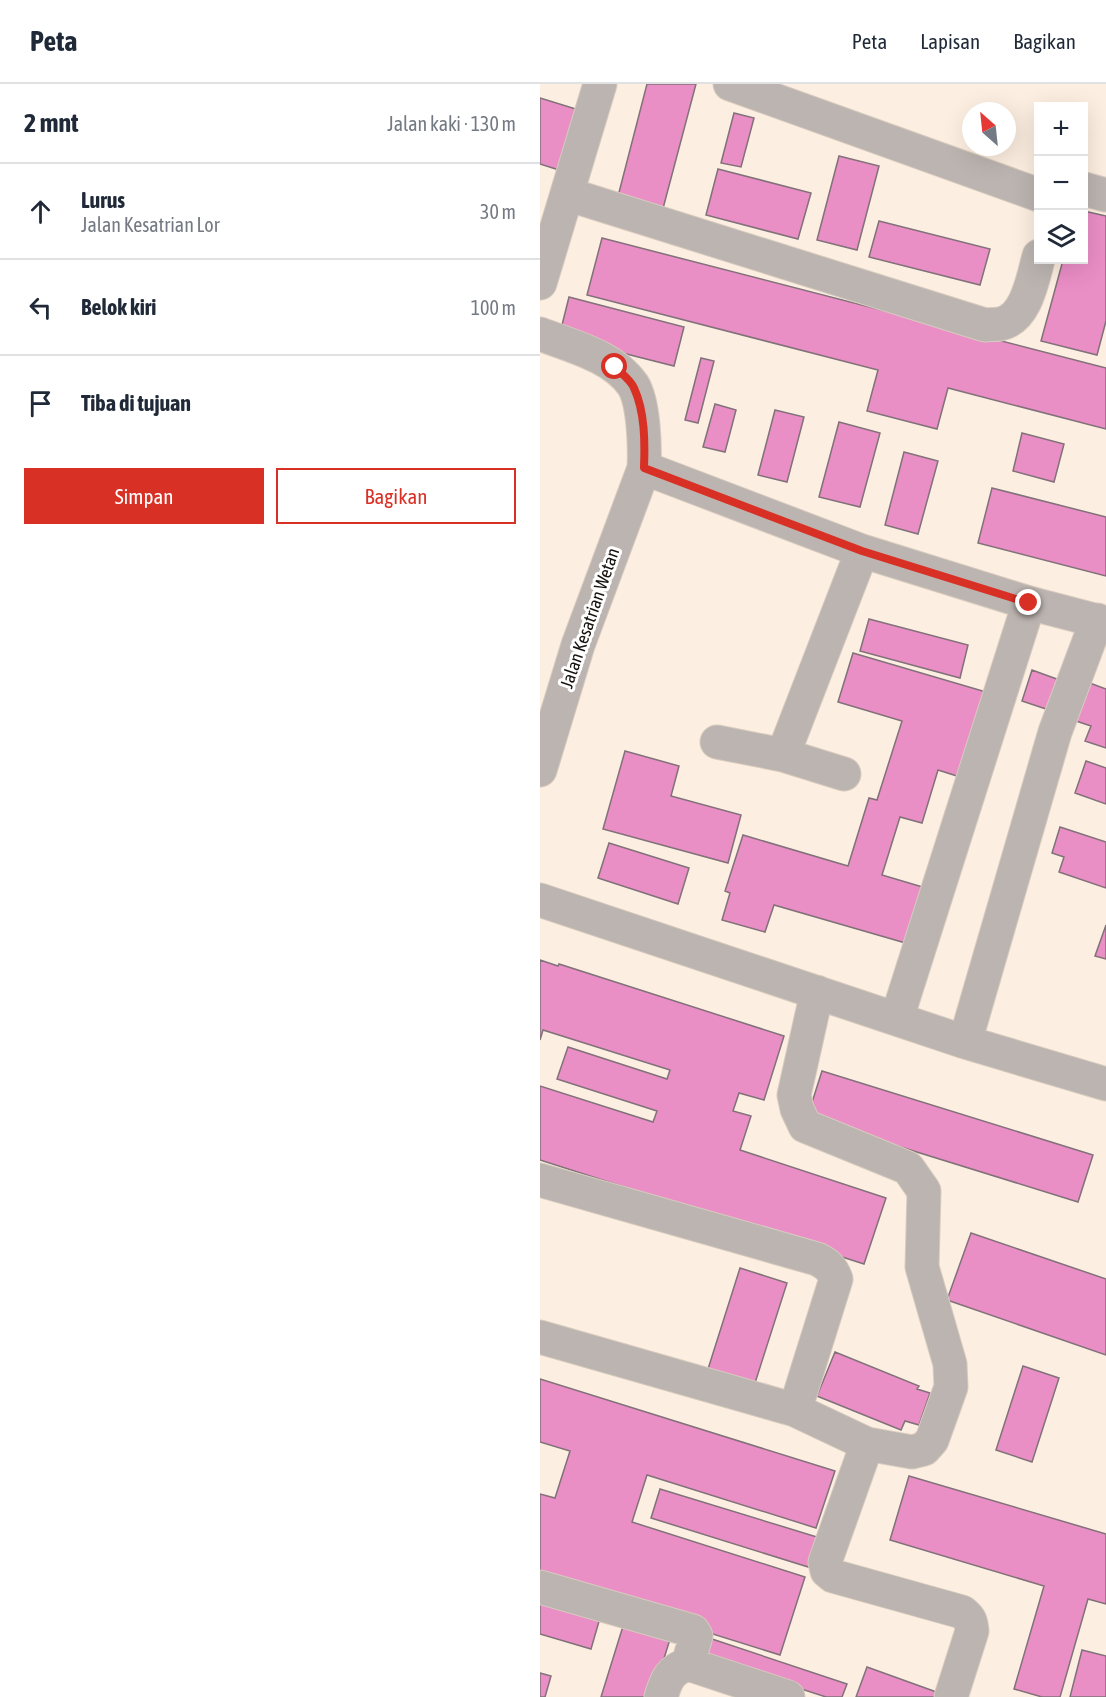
<!DOCTYPE html>
<html lang="id">
<head>
<meta charset="utf-8">
<style>
	:root { --surface:#fff; --page:#f6f6f7; --text:#1f2937; --muted:#747a83; --line:#e0e1e3; --accent:#d93025 }
	body { margin:0; font-family:"Asap Condensed",sans-serif; background:var(--page); color:var(--text) }
	.controls { position:absolute; right:18px; top:18px; display:grid; overflow:hidden; border-radius:0px; box-shadow:0 6px 24px #0002 }
	.controls button { width:54px; height:54px; display:grid; place-items:center; padding:0; border:0; border-bottom:2px solid var(--line); background:var(--surface); color:var(--text); font:30px sans-serif }
	.compass { position:absolute; left:422px; top:18px; width:54px; height:54px; border-radius:50%; background:var(--surface); box-shadow:0 6px 24px #0002; rotate:333deg }
	.stop { position:absolute; width:18px; height:18px; margin:-14px; border:4px solid #d93025; border-radius:50%; background:#fff }
	.stop.end { background:#d93025; border-color:#fff; box-shadow:0 2px 6px #0008 }
	.list { margin:0; padding:0; list-style:none }
	h2 { display:flex; justify-content:space-between; align-items:center; height:78px; margin:0; padding:0 24px; font-size:26px }
	h2 small { font-size:20px; font-weight:400; color:var(--muted) }
	.list li { display:grid; grid-template-columns:39px 1fr auto; gap:18px; align-items:center; box-sizing:border-box; height:96px; padding:0 24px; border-top:2px solid var(--line) }
	.list b { display:block; font-size:22px; white-space:nowrap }
	.list p { margin:0; font-size:20px; white-space:nowrap; color:var(--muted) }
	.list em { font-size:20px; font-style:normal; color:var(--muted) }
	.actions { display:flex; gap:12px; padding:18px 24px }
	.actions a { flex:1; padding:14px 0; border:2px solid var(--accent); border-radius:0px; text-align:center; font-size:21px; color:var(--accent) }
	.actions .main { background:var(--accent); color:#fff }
	.icon { flex:none; width:33px; height:33px; fill:none; stroke:currentColor; stroke-width:2; stroke-linecap:round; stroke-linejoin:round }
	.map { position:relative; flex:none; width:566px; height:1613px; overflow:hidden }
	header { display:flex; align-items:center; gap:36px; box-sizing:border-box; height:84px; padding:0 30px; background:var(--surface); border-bottom:2px solid var(--line) }
	header strong { font-size:28px }
	nav { display:flex; gap:33px; margin-inline-start:auto; font-size:21px }
	main { display:flex }
	aside { flex:1; background:var(--surface) }
	.map>svg:first-child { display:block }
	.building { fill:#ea8ec6; stroke:#817179; stroke-width:1.5 }
	.lines { fill:none; stroke-linecap:round; stroke-linejoin:round }
	.minor-casing { stroke:#d7cbbe; stroke-width:35 }
	.minor { stroke:#bcb4b0; stroke-width:33 }
	.route { stroke:#d93025; stroke-width:8 }
	.labels { text-anchor:middle; stroke-width:6; stroke-linejoin:round; paint-order:stroke }
	.street-label { font-size:18px; fill:#16120d; stroke:#fff }
</style>
</head>
<body>
<header>
<strong>Peta</strong>
<nav><a>Peta</a><a>Lapisan</a><a>Bagikan</a></nav>
</header>
<main>
<aside>
<h2>2 mnt<small>Jalan kaki · 130 m</small></h2>
<ul class="list">
<li><svg class="icon" aria-label="ahead" viewBox="0 0 24 24"><path d="M12 20V5M6 11l6-6 6 6"/></svg><div><b>Lurus</b><p>Jalan Kesatrian Lor</p></div><em>30 m</em></li>
<li><svg class="icon" aria-label="left" viewBox="0 0 24 24"><path d="M17 20v-9H6M10 6l-5 5 5 5"/></svg><div><b>Belok kiri</b></div><em>100 m</em></li>
<li><svg class="icon" aria-label="arrive" viewBox="0 0 24 24"><path d="M6 21V4h12l-3 4 3 4H6"/></svg><div><b>Tiba di tujuan</b></div></li>
</ul>
<div class="actions"><a class="main">Simpan</a><a>Bagikan</a></div>
</aside>
<div class="map">
<svg width="566" height="1613" viewBox="0 0 566 1613">
	<rect width="100%" height="100%" fill="#fceee0"/>
	<!-- building -->
	<path class="building" d="M 107,0 L 156,0 L 121,132 L 76,120 Z
		M 0,14 L 39,26 L 19,86 L 0,80 Z
		M 194,29 L 214,34 L 201,83 L 181,79 Z
		M 299,72 L 339,82 L 317,166 L 277,156 Z
		M 178,85 L 271,109 L 258,155 L 166,131 Z
		M 544,127 L 566,132 L 566,237 L 557,271 L 501,257 L 523,176 L 544,176 Z
		M 339,137 L 450,165 L 440,201 L 329,173 Z
		M 62,154 L 566,284 L 566,345 L 408,304 L 397,345 L 327,327 L 338,286 L 47,211 Z
		M 29,213 L 144,243 L 134,282 L 19,253 Z
		M 161,274 L 174,277 L 158,339 L 145,336 Z
		M 175,320 L 196,326 L 185,368 L 163,363 Z
		M 235,326 L 264,333 L 247,398 L 218,391 Z
		M 299,338 L 340,349 L 320,423 L 279,413 Z
		M 482,349 L 524,360 L 514,398 L 473,387 Z
		M 364,368 L 398,377 L 378,450 L 345,441 Z
		M 452,404 L 566,433 L 566,492 L 438,459 Z
		M 329,535 L 428,561 L 420,594 L 320,567 Z
		M 313,569 L 446,608 L 420,693 L 398,686 L 382,739 L 360,733 L 342,791 L 386,804 L 369,860 L 234,821 L 225,848 L 182,836 L 190,809 L 185,807 L 203,751 L 308,782 L 329,714 L 337,716 L 362,637 L 298,618 Z
		M 492,586 L 525,598 L 515,628 L 482,617 Z
		M 547,598 L 566,605 L 566,664 L 545,657 L 551,642 L 533,636 Z
		M 85,667 L 139,682 L 131,712 L 201,731 L 188,779 L 63,745 Z
		M 546,677 L 566,684 L 566,720 L 535,709 Z
		M 520,743 L 566,758 L 566,804 L 519,788 L 524,773 L 512,769 Z
		M 69,759 L 149,784 L 138,820 L 58,794 Z
		M 566,841 L 566,875 L 555,872 Z
		M 0,876 L 18,882 L 19,880 L 244,952 L 224,1016 L 199,1009 L 193,1027 L 211,1032 L 200,1066 L 346,1114 L 324,1180 L 0,1076 L 0,1002 L 113,1038 L 117,1027 L 17,995 L 28,963 L 127,995 L 130,986 L 3,946 L 0,956 Z
		M 282,987 L 553,1071 L 538,1118 L 267,1034 Z
		M 431,1149 L 566,1195 L 566,1271 L 407,1216 Z
		M 200,1184 L 247,1199 L 215,1299 L 168,1285 Z
		M 295,1268 L 379,1302 L 377,1305 L 390,1309 L 379,1341 L 365,1337 L 361,1346 L 277,1312 Z
		M 483,1282 L 519,1294 L 492,1378 L 456,1366 Z
		M 0,1295 L 295,1387 L 276,1444 L 107,1391 L 92,1438 L 265,1493 L 240,1571 L 0,1496 L 0,1410 L 15,1414 L 30,1367 L 0,1358 Z
		M 369,1392 L 566,1450 L 566,1520 L 548,1515 L 520,1613 L 502,1613 L 474,1605 L 504,1502 L 350,1456 Z
		M 120,1405 L 290,1457 L 281,1487 L 111,1434 Z
		M 0,1508 L 62,1527 L 51,1565 L 0,1550 Z
		M 84,1539 L 131,1552 L 112,1613 L 61,1613 Z
		M 169,1554 L 307,1600 L 302,1613 L 286,1613 L 163,1573 Z
		M 542,1566 L 566,1572 L 566,1613 L 530,1613 Z
		M 327,1583 L 402,1610 L 401,1613 L 316,1613 Z
		M 0,1589 L 11,1592 L 5,1613 L 0,1613 Z"/>
	<g class="lines">
		<!-- minor casing -->
		<g class="minor-casing">
			<path id="minor" d="M 190,0 L 499,111
				M 544,105 L 566,111
				M 27,110 L 445,241 C 450,240 455,241 460,240 C 487,235 493,193 499,172
				M 0,199 L 60,0
				M 0,250 C 31,262 73,272 93,301 C 104,319 105,363 104,384 L 38,561 L 0,686
				M 104,384 L 322,467 L 489,519 L 566,539
				M 177,658 L 243,671 L 322,467
				M 243,671 L 304,690
				M 0,816 L 425,958 L 566,1000
				M 277,908 L 254,1011 L 257,1025 L 265,1042 L 368,1084 L 384,1107 L 382,1183 L 410,1280 L 411,1303 L 392,1356 L 384,1365 L 372,1368 L 327,1360 L 285,1478 L 287,1487 L 293,1492 L 422,1528 C 430,1534 431,1537 432,1547 L 411,1613
				M 357,934 L 489,519
				M 425,958 L 515,648 L 557,536
				M 0,1096 L 277,1175 C 287,1180 292,1184 296,1195 L 255,1326
				M 0,1253 L 255,1326 L 327,1360
				M 0,1503 L 153,1547 L 156,1552 L 148,1580
				M 121,1613 C 126,1596 130,1586 148,1580 L 248,1613"/>
		</g>
		<!-- minor -->
		<use href="#minor" class="minor"/>
	</g>
	<g class="lines">
		<!-- route -->
		<path class="route" d="M 75,283 C 81,289 91,296 94,304 C 105,328 105,358 104,384 L 322,467 L 489,519"/>
	</g>
	<g class="labels">
		<!-- street labels -->
		<g class="street-label">
			<text transform="translate(50 534) rotate(-71)" y="6">Jalan Kesatrian Wetan</text>
		</g>
	</g>
</svg>
<div class="controls">
<button>+</button>
<button>−</button>
<button><svg class="icon" aria-label="layers" viewBox="0 0 24 24"><path d="M12 4l9 5-9 5-9-5zM3 14l9 5 9-5"/></svg></button>
</div>
<svg class="compass" viewBox="-18 -18 36 36"><path d="M0-13l5 13h-10z" fill="#e53935"/><path d="M0 13l5-13h-10z" fill="#747a83"/></svg>
<div class="stop" style="left:75px;top:283px"></div>
<div class="stop end" style="left:489px;top:519px"></div>
</div>
</main>
</body>
</html>
